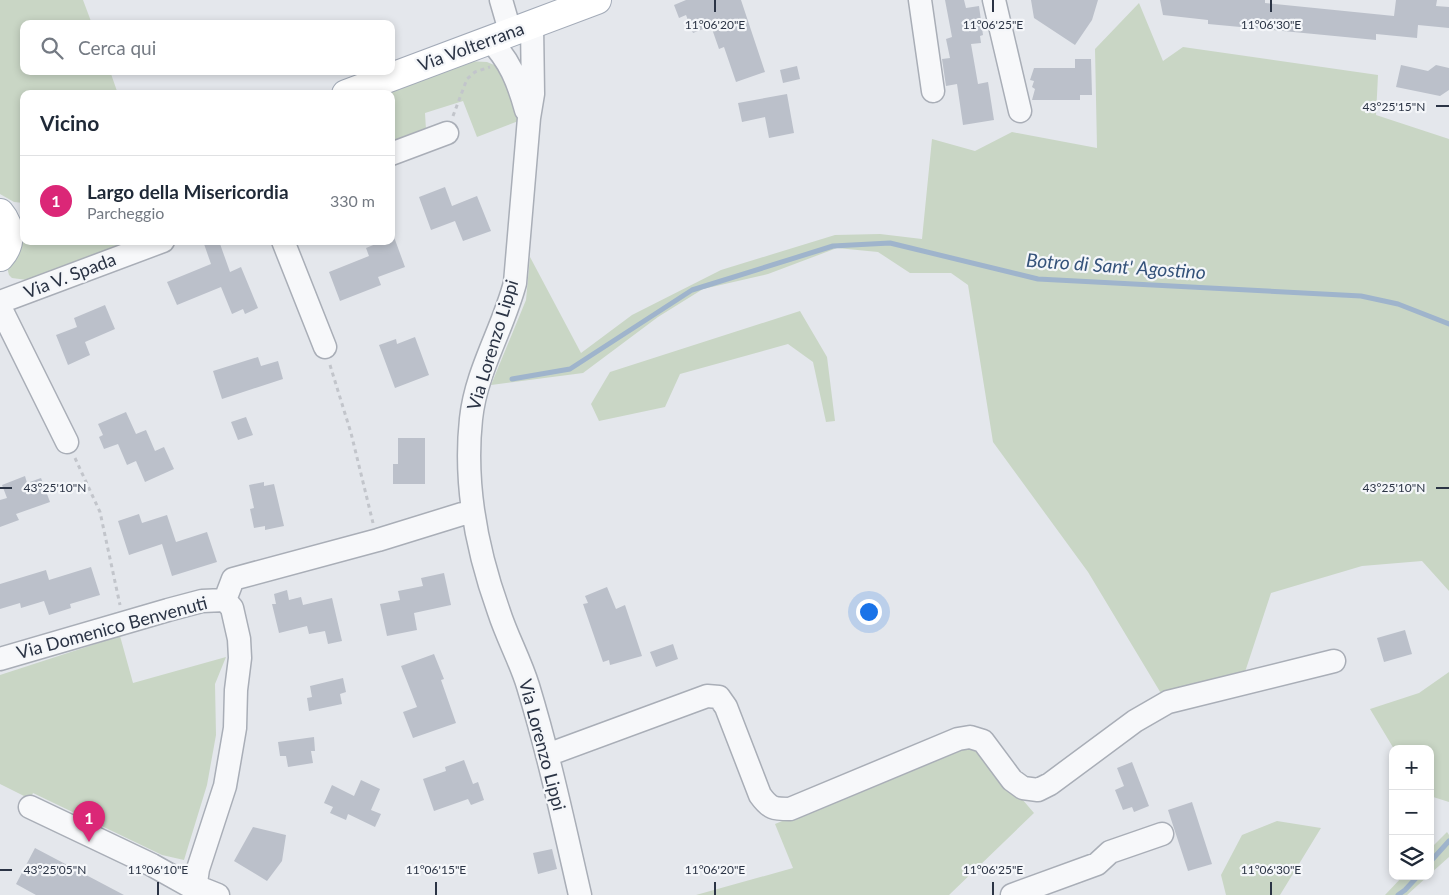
<!DOCTYPE html>
<html lang="it">
<head>
<meta charset="utf-8">
<style>
	:root { --surface:#fff; --page:#f6f6f7; --text:#1f2937; --muted:#747a83; --line:#e0e1e3; --accent:#db2777 }
	body { margin:0; font-family:Lato,sans-serif; background:var(--page); color:var(--text) }
	.controls { position:absolute; right:15px; bottom:15px; display:grid; overflow:hidden; border-radius:10px; box-shadow:0 2px 8px #0003 }
	.controls button { width:45px; height:45px; display:grid; place-items:center; padding:0; border:0; border-bottom:1px solid var(--line); background:var(--surface); color:var(--text); font:25px sans-serif }
	.you { position:absolute; left:868px; top:611px; width:18px; height:18px; margin:-12px; border:4px solid #fff; border-radius:50%; background:#1a73e8; box-shadow:0 0 0 8px #1a73e833 }
	.badge { display:grid; place-items:center; width:32px; height:32px; border-radius:50%; background:var(--accent); color:#fff; font-size:16px; font-weight:700 }
	.pin { position:absolute; translate:-50% -41px; filter:drop-shadow(0 1px 2px #0008) }
	.pin::after { content:''; position:absolute; top:26px; width:18px; height:15px; background:inherit; clip-path:polygon(0 0,100% 0,50% 100%) }
	.list { margin:0; padding:0; list-style:none }
	h2 { display:flex; justify-content:space-between; align-items:center; height:65px; margin:0; padding:0 20px; font-size:21px }
	h2 small { font-size:16px; font-weight:400; color:var(--muted) }
	.list li { display:grid; grid-template-columns:32px 1fr auto; gap:15px; align-items:center; box-sizing:border-box; height:90px; padding:0 20px; border-top:1px solid var(--line) }
	.list b { display:block; font-size:19px; white-space:nowrap }
	.list p { margin:0; font-size:16px; white-space:nowrap; color:var(--muted) }
	.list em { font-size:16px; font-style:normal; color:var(--muted) }
	.icon { flex:none; width:28px; height:28px; fill:none; stroke:currentColor; stroke-width:2; stroke-linecap:round; stroke-linejoin:round }
	.map { position:relative; flex:none; width:1449px; height:895px; overflow:hidden }
	.search { position:absolute; background:var(--surface); box-shadow:0 2px 8px #0003; left:20px; top:20px; width:375px; height:55px; display:flex; align-items:center; gap:12px; box-sizing:border-box; padding:0 18px; border-radius:10px; color:var(--muted); font-size:19px }
	.panel { position:absolute; background:var(--surface); box-shadow:0 2px 8px #0003; left:20px; top:90px; width:375px; height:155px; border-radius:10px }
	.map>svg:first-child { display:block }
	.green { fill:#c9d6c5 }
	.lines { fill:none; stroke-linecap:round; stroke-linejoin:round }
	.stream { stroke:#9fb4cc; stroke-width:5 }
	.building { fill:#bbc0ca }
	.minor-casing { stroke:#a9aeb7; stroke-width:25 }
	.major-casing { stroke:#a3abb8; stroke-width:30 }
	.path { stroke:#c2c5cb; stroke-width:3; stroke-dasharray:4 4; stroke-linecap:butt }
	.minor { stroke:#f7f8fa; stroke-width:22 }
	.major { stroke:#fff; stroke-width:28 }
	.ticks { fill:none; stroke:#2b3445; stroke-width:2 }
	.labels { text-anchor:middle; stroke-width:4.5; stroke-linejoin:round; paint-order:stroke }
	.street-label { font-size:18px; fill:#2b3445; stroke:#f4f6f9 }
	.water-label { font-size:19px; font-style:italic; fill:#34527a; stroke:#f4f6f9 }
	.ticks-label { font-size:12px; text-anchor:middle; fill:#2b3445; stroke:#f4f6f9; stroke-width:4.5; stroke-linejoin:round; paint-order:stroke }
</style>
</head>
<body>
<div class="map">
<svg width="1449" height="895" viewBox="0 0 1449 895">
	<rect width="100%" height="100%" fill="#e4e7ec"/>
	<!-- green -->
	<path class="green" d="M 0,0 L 83,0 L 92,24 L 24,24 L 24,71 L 110,71 L 118,94 L 24,94 L 24,203 L 14,202 L 0,194 Z
		M 1139,3 L 1163,61 L 1183,47 L 1378,75 L 1376,115 L 1449,139 L 1449,591 L 1422,561 L 1362,566 L 1271,593 L 1245,672 L 1162,695 L 1088,572 L 993,442 L 968,285 L 951,273 L 910,273 L 878,252 L 837,248 L 768,274 L 703,289 L 658,317 L 583,373 L 491,385 L 526,300 L 530,257 L 581,353 L 632,315 L 721,270 L 835,235 L 880,234 L 922,239 L 932,139 L 975,151 L 1012,132 L 1097,148 L 1095,49 Z
		M 467,61 L 487,62 L 499,67 L 521,120 L 477,137 L 463,101 L 425,113 L 426,130 L 391,144 L 391,94 L 379,94 Z
		M 24,235 L 24,241 L 129,241 L 27,280 L 12,278 L 9,275 L 7,267 L 17,255 Z
		M 800,311 L 827,357 L 835,421 L 826,422 L 813,362 L 788,344 L 680,374 L 665,407 L 599,421 L 591,404 L 610,372 Z
		M 120,636 L 133,683 L 226,657 L 215,684 L 216,735 L 207,785 L 184,860 L 162,855 L 33,793 L 30,799 L 0,784 L 0,675 Z
		M 1449,672 L 1449,802 L 1430,796 L 1430,749 L 1394,749 L 1370,709 L 1419,693 Z
		M 963,746 L 979,749 L 1034,813 L 949,895 L 696,895 L 793,868 L 775,824 Z
		M 1277,821 L 1321,828 L 1280,895 L 1226,895 L 1221,875 L 1242,835 Z
		M 1447,832 L 1449,835 L 1449,857 L 1430,874 L 1430,849 Z
		M 1403,876 L 1428,876 L 1407,895 L 1385,895 Z"/>
	<g class="lines">
		<!-- stream -->
		<path class="stream" d="M 512,379 L 570,369 L 692,290 L 833,246 L 890,243 L 1038,279 L 1361,296 L 1398,304 L 1449,324
			M 1430,862 L 1449,841
			M 1398,895 L 1405,890 L 1418,876"/>
	</g>
	<!-- building -->
	<path class="building" d="M 686,0 L 741,0 L 765,72 L 736,82 L 724,47 L 719,49 L 711,26 L 693,33 L 686,15 L 679,18 L 674,5 Z
		M 945,0 L 964,0 L 966,8 L 979,6 L 983,35 L 980,36 L 981,43 L 971,44 L 978,84 L 988,82 L 994,120 L 963,125 L 957,84 L 946,86 L 942,59 L 950,58 L 946,39 L 952,37 Z
		M 1031,0 L 1098,0 L 1092,20 L 1075,45 L 1034,18 Z
		M 1160,0 L 1265,0 L 1265,3 L 1394,16 L 1396,0 L 1437,0 L 1436,6 L 1449,7 L 1449,28 L 1418,25 L 1417,38 L 1376,34 L 1376,40 L 1262,29 L 1208,24 L 1208,20 L 1163,15 Z
		M 1075,59 L 1091,59 L 1092,95 L 1080,95 L 1080,100 L 1032,100 L 1035,89 L 1032,87 L 1034,81 L 1030,80 L 1034,68 L 1075,68 Z
		M 1401,65 L 1428,71 L 1436,65 L 1449,68 L 1449,90 L 1440,96 L 1396,87 Z
		M 797,66 L 800,79 L 783,83 L 780,70 Z
		M 787,94 L 794,133 L 769,138 L 765,117 L 742,122 L 738,103 Z
		M 445,187 L 452,206 L 477,196 L 491,231 L 463,241 L 455,221 L 431,230 L 419,197 Z
		M 394,237 L 405,267 L 378,277 L 381,285 L 340,301 L 329,272 L 369,256 L 366,248 L 383,241 L 391,241 L 391,238 Z
		M 211,241 L 219,241 L 230,272 L 241,267 L 258,308 L 245,314 L 243,309 L 232,314 L 221,287 L 177,305 L 167,282 L 211,264 L 204,244 Z
		M 105,305 L 115,329 L 85,342 L 90,355 L 68,365 L 56,335 L 77,327 L 74,318 Z
		M 415,337 L 429,375 L 395,388 L 379,345 L 396,339 L 397,344 Z
		M 258,357 L 261,366 L 278,361 L 283,379 L 222,399 L 213,371 Z
		M 126,412 L 136,434 L 146,430 L 155,451 L 164,447 L 174,469 L 145,482 L 136,461 L 127,465 L 118,444 L 104,449 L 99,437 L 103,435 L 98,424 Z
		M 246,417 L 253,435 L 238,440 L 231,422 Z
		M 398,438 L 425,438 L 425,484 L 393,484 L 393,464 L 398,464 Z
		M 25,476 L 27,483 L 41,478 L 50,502 L 16,514 L 19,520 L 0,527 L 0,500 L 7,498 L 2,485 Z
		M 264,482 L 264,486 L 274,484 L 284,526 L 265,530 L 265,526 L 254,528 L 250,509 L 254,508 L 249,485 Z
		M 139,514 L 142,523 L 167,515 L 176,542 L 207,532 L 217,562 L 172,576 L 162,544 L 129,555 L 118,521 Z
		M 91,567 L 100,595 L 70,604 L 71,608 L 49,615 L 44,601 L 21,608 L 20,603 L 0,609 L 0,584 L 46,570 L 49,580 Z
		M 444,573 L 451,605 L 414,613 L 417,630 L 387,636 L 380,604 L 400,600 L 398,591 L 423,586 L 421,578 Z
		M 607,587 L 616,609 L 625,605 L 642,656 L 610,665 L 609,660 L 603,662 L 583,604 L 588,603 L 585,596 Z
		M 287,590 L 289,600 L 301,597 L 303,605 L 332,598 L 342,641 L 328,644 L 325,631 L 309,634 L 307,626 L 279,633 L 272,604 L 276,604 L 274,594 Z
		M 1405,630 L 1412,654 L 1384,662 L 1377,638 Z
		M 673,644 L 678,659 L 656,667 L 650,652 Z
		M 434,654 L 444,679 L 441,680 L 456,723 L 413,738 L 403,712 L 417,707 L 401,666 Z
		M 343,678 L 346,692 L 340,694 L 342,704 L 309,711 L 307,698 L 312,697 L 310,686 Z
		M 314,737 L 315,751 L 311,751 L 313,763 L 288,767 L 286,756 L 280,756 L 278,742 Z
		M 464,760 L 473,784 L 478,782 L 484,800 L 471,805 L 468,799 L 434,811 L 423,779 L 446,771 L 445,767 Z
		M 1132,762 L 1149,806 L 1134,812 L 1132,807 L 1123,810 L 1115,790 L 1124,786 L 1117,768 Z
		M 361,780 L 380,789 L 371,810 L 381,814 L 375,827 L 348,814 L 346,820 L 330,813 L 333,807 L 324,803 L 332,785 L 354,796 Z
		M 1192,802 L 1212,864 L 1188,871 L 1168,810 Z
		M 253,827 L 286,835 L 282,861 L 267,881 L 234,861 Z
		M 35,848 L 124,895 L 36,895 L 16,884 Z
		M 552,849 L 557,869 L 538,874 L 533,853 Z"/>
	<g class="lines">
		<!-- minor casing -->
		<g class="minor-casing">
			<path id="minor" d="M 501,0 L 510,31
				M 920,0 L 933,91
				M 994,0 L 1020,111
				M 532,25 L 533,94 L 529,118 L 515,283 C 503,329 476,371 471,419 C 464,484 477,551 499,612 C 507,637 520,660 528,686 C 549,755 564,825 580,895
				M 489,39 C 510,61 518,81 526,110
				M 391,154 L 447,133
				M 283,241 L 325,347
				M 0,302 L 163,241
				M 0,307 L 67,442
				M 225,600 L 233,579 L 378,540 L 462,514 L 473,512
				M 0,659 L 168,610 L 202,601 L 225,600 L 232,608 L 239,639 L 240,658 L 236,690 L 235,728 L 225,786 L 198,869 L 195,889
				M 547,755 L 707,696 L 719,697 L 726,707 L 760,795 C 770,809 774,809 790,809 L 958,739 L 970,737 L 983,741 L 1012,780 L 1023,788 L 1038,790 L 1050,784 L 1135,721 L 1168,702 L 1334,661
				M 30,807 L 152,865 L 195,889
				M 195,889 L 203,889 L 218,895
				M 1012,895 L 1097,864 L 1110,852 L 1162,834"/>
		</g>
		<!-- major casing -->
		<g class="major-casing">
			<path id="major" d="M 346,94 L 597,0
				M 0,213 C 11,226 12,244 0,257"/>
		</g>
		<!-- path -->
		<path class="path" d="M 453,116 L 467,79 L 475,72 L 490,67
			M 330,365 L 351,433 L 373,523
			M 75,458 L 100,512 L 120,605"/>
		<!-- minor -->
		<use href="#minor" class="minor"/>
		<!-- major -->
		<use href="#major" class="major"/>
	</g>
	<!-- ticks -->
	<path class="ticks" d="M 715,0 L 715,12M 993,0 L 993,12M 1271,0 L 1271,12M 1436,106 L 1449,106M 0,488 L 12,488M 1436,488 L 1449,488M 0,870 L 12,870M 158,882 L 158,895M 436,882 L 436,895M 715,882 L 715,895M 993,882 L 993,895M 1271,882 L 1271,895"/>
	<g class="labels">
		<!-- street labels -->
		<g class="street-label">
			<text transform="translate(471 47) rotate(-20)" y="6">Via Volterrana</text>
			<text transform="translate(70 276) rotate(-21)" y="6">Via V. Spada</text>
			<text transform="translate(493 345) rotate(-73)" y="6">Via Lorenzo Lippi</text>
			<text transform="translate(112 628) rotate(-15)" y="6">Via Domenico Benvenuti</text>
			<text transform="translate(542 745) rotate(75)" y="6">Via Lorenzo Lippi</text>
		</g>
		<!-- water labels -->
		<g class="water-label">
			<text transform="translate(1116 266) rotate(4)" y="7">Botro di Sant' Agostino</text>
		</g>
	</g>
	<g class="ticks-label">
		<text x="715" y="29">11°06'20"E</text>
		<text x="993" y="29">11°06'25"E</text>
		<text x="1271" y="29">11°06'30"E</text>
		<text x="1394" y="111">43°25'15"N</text>
		<text x="55" y="492">43°25'10"N</text>
		<text x="1394" y="492">43°25'10"N</text>
		<text x="55" y="874">43°25'05"N</text>
		<text x="158" y="874">11°06'10"E</text>
		<text x="436" y="874">11°06'15"E</text>
		<text x="715" y="874">11°06'20"E</text>
		<text x="993" y="874">11°06'25"E</text>
		<text x="1271" y="874">11°06'30"E</text>
	</g>
</svg>
<div class="controls">
<button>+</button>
<button>−</button>
<button><svg class="icon" aria-label="layers" viewBox="0 0 24 24"><path d="M12 4l9 5-9 5-9-5zM3 14l9 5 9-5"/></svg></button>
</div>
<div class="you"></div>
<div class="pin badge" style="left:89px;top:842px">1</div>
<div class="search"><svg class="icon" aria-label="search" viewBox="0 0 24 24"><circle cx="10" cy="10" r="6"/><path d="M15 15l6 6"/></svg>Cerca qui</div>
<section class="panel">
<h2>Vicino<small></small></h2>
<ul class="list">
<li><span class="badge">1</span><div><b>Largo della Misericordia</b><p>Parcheggio</p></div><em>330 m</em></li>
</ul>
</section>
</div>
</body>
</html>
